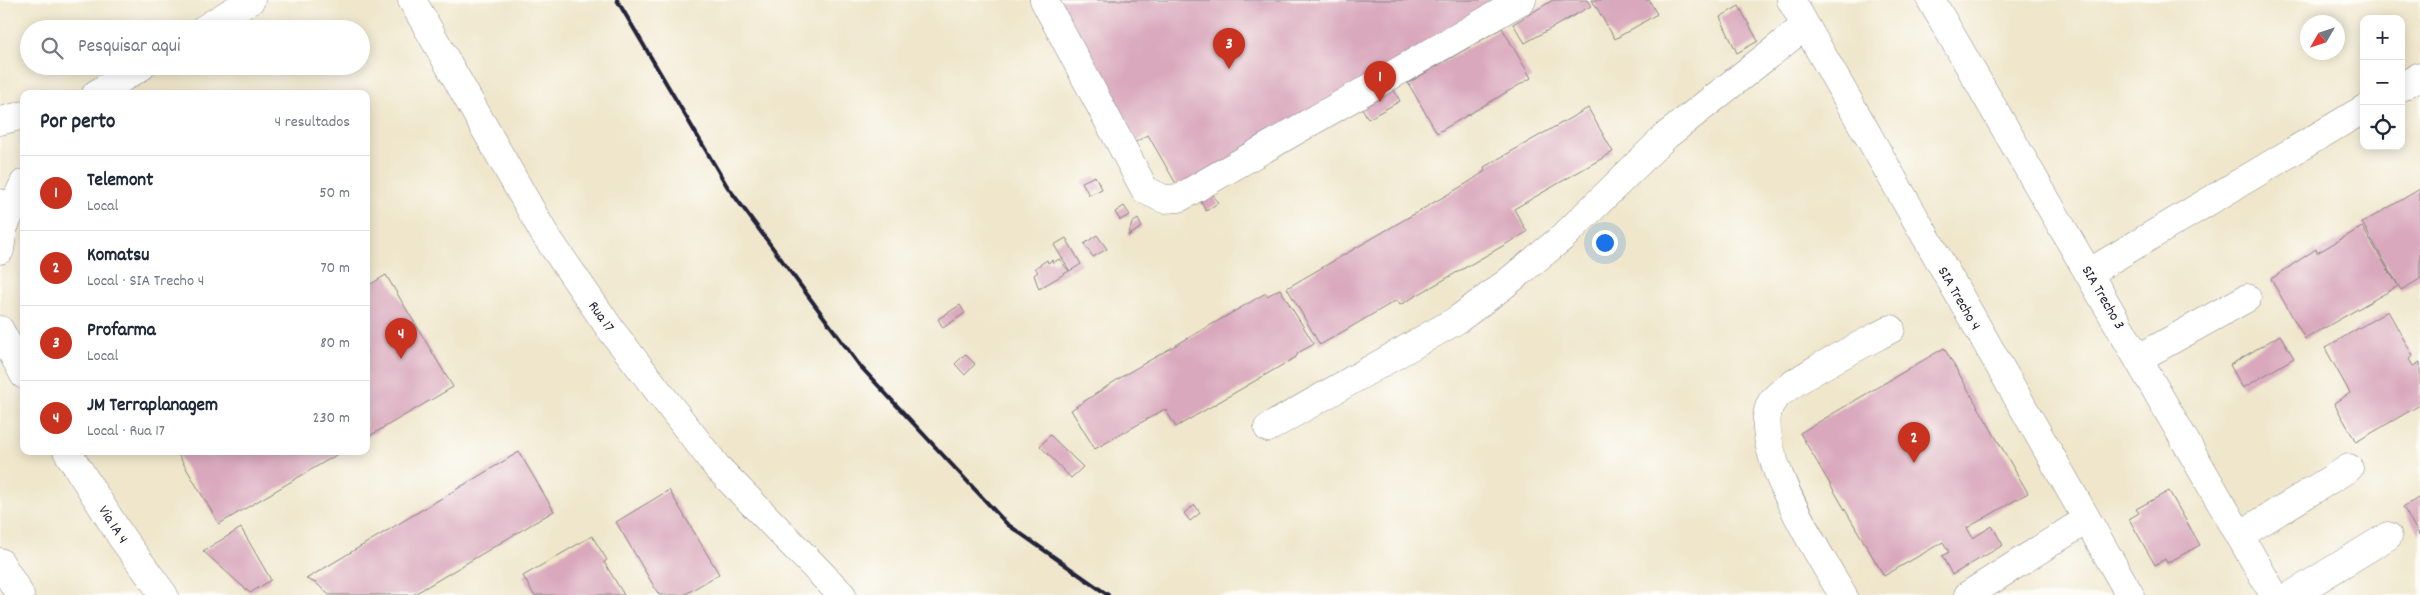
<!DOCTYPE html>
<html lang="pt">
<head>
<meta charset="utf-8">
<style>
	:root { --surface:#fff; --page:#f2f2f3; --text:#1f2937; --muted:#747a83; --line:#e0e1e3; --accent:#c8321e }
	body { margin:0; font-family:Dekko,sans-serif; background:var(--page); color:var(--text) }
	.controls { position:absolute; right:15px; top:15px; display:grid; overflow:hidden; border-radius:10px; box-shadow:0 2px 12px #0003 }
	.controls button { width:45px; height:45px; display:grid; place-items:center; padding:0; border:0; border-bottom:1px solid var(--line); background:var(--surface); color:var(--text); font:25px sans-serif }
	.compass { position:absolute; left:2300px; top:15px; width:45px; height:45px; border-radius:50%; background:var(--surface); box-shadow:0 2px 12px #0003; rotate:231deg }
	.you { position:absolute; left:1604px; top:242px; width:18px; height:18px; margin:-12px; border:4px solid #fff; border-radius:50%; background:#1a73e8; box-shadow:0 0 0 8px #1a73e833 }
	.badge { display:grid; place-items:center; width:32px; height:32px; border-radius:50%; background:var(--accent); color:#fff; font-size:16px; font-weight:700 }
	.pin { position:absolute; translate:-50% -41px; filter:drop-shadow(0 1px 2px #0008) }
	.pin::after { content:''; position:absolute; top:26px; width:18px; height:15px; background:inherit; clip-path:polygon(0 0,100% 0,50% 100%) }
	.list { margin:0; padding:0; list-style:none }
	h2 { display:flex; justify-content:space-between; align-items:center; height:65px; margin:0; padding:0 20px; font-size:21px }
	h2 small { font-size:16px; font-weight:400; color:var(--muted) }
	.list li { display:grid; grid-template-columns:32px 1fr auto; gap:15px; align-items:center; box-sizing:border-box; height:75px; padding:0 20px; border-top:1px solid var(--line) }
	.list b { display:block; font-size:19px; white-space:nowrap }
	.list p { margin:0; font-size:16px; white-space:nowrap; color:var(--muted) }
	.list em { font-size:16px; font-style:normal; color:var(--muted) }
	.icon { flex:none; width:28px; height:28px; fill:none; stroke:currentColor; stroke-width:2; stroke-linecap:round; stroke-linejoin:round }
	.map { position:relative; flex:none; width:2420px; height:595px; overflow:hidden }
	.search { position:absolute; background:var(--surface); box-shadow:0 2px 12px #0003; left:20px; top:20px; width:350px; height:55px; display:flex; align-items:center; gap:12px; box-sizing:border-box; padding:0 18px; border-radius:28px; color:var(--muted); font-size:19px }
	.panel { position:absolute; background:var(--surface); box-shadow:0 2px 12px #0003; left:20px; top:90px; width:350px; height:365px; border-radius:10px }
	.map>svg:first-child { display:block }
	.building { fill:#d9a8bc }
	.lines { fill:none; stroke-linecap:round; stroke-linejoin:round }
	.minor-casing { stroke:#888483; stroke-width:29 }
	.major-casing { stroke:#888483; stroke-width:29 }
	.minor { stroke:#fff; stroke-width:28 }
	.major { stroke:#fff; stroke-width:28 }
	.rail { stroke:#22223b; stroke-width:4 }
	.labels { text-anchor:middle; stroke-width:4; stroke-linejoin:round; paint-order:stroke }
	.street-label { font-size:15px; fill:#22223b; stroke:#fdfcf7 }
</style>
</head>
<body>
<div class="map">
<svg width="2420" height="595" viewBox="0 0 2420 595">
	<rect width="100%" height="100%" fill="#fdfcf7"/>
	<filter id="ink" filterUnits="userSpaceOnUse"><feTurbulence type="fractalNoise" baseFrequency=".02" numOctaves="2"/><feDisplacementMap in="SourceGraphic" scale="10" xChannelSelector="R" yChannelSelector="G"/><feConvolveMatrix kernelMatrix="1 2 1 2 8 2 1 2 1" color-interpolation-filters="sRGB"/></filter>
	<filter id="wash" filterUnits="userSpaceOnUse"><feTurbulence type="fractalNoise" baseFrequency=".0096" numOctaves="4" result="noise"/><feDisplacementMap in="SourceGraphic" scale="20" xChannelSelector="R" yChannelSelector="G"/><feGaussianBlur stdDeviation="1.12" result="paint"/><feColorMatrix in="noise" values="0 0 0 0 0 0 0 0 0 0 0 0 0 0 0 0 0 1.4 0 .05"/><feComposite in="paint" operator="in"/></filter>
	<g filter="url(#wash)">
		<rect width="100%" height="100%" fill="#efe6cb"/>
		<g id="blocks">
			<!-- building -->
			<path class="building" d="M 1041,0 L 1504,0 L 1179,189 L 1148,135 L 1132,144 Z
				M 1553,0 L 1587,0 L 1591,6 L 1525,43 L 1513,24 Z
				M 1592,0 L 1649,0 L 1657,14 L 1615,39 Z
				M 1739,6 L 1758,41 L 1737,53 L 1720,17 Z
				M 1502,28 L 1531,78 L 1437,133 L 1408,83 Z
				M 1391,85 L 1400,101 L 1368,119 L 1359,102 Z
				M 1588,108 L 1613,152 L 1514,209 L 1527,232 L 1400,305 L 1397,300 L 1320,345 L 1287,288 L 1469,182 L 1485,171 L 1484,167 Z
				M 1095,176 L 1102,189 L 1089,195 L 1082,182 Z
				M 1209,188 L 1218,203 L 1206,211 L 1197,195 Z
				M 2420,189 L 2420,279 L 2401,290 L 2362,223 Z
				M 1124,206 L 1130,215 L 1120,220 L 1115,212 Z
				M 1138,219 L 1142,227 L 1128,236 L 1132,223 Z
				M 2362,227 L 2398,286 L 2305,339 L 2271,279 L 2316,249 L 2317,253 Z
				M 1097,235 L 1107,249 L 1093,257 L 1084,244 Z
				M 1066,238 L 1081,264 L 1070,271 L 1054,245 Z
				M 1059,259 L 1069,271 L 1039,289 L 1034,275 L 1038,272 L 1035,268 L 1047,260 L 1048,263 L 1052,260 L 1053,263 Z
				M 386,275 L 453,387 L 366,438 L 366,287 Z
				M 1280,289 L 1314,344 L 1298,353 L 1296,357 L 1176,427 L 1165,409 L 1095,449 L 1071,410 L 1126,374 L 1266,293 L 1267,296 Z
				M 960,305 L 965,313 L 943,328 L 938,319 Z
				M 2388,311 L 2413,356 L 2409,359 L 2413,366 L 2420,362 L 2420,405 L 2356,442 L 2334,403 L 2350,393 L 2325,348 Z
				M 2280,335 L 2294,358 L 2243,388 L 2230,365 Z
				M 1944,348 L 2028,493 L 1967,528 L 1973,538 L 1992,526 L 2003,545 L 1952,575 L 1942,556 L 1949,552 L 1943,542 L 1884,576 L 1800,433 Z
				M 965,354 L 975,364 L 965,375 L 955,364 Z
				M 1050,435 L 1083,467 L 1071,478 L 1040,446 Z
				M 176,451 L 343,451 L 219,524 Z
				M 519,452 L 554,511 L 413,595 L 329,595 L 316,583 L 306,579 Z
				M 669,490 L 719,574 L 684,595 L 659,595 L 616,522 Z
				M 2169,491 L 2200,545 L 2167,563 L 2165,559 L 2155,565 L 2129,519 L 2139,513 L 2136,509 Z
				M 2420,497 L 2420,536 L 2403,507 Z
				M 1195,505 L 1200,513 L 1190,521 L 1184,513 Z
				M 241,528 L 271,580 L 250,593 L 203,551 Z
				M 592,536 L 607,560 L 604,562 L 624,595 L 534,595 L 523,576 Z"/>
		</g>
	</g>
	<g filter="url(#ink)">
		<use href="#blocks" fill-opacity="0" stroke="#888483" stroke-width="1"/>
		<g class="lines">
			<!-- minor casing -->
			<g class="minor-casing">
				<path id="minor" d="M 412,0 L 544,233 L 611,330 L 717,467 L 842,595
					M 1044,0 L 1145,190 L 1164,199 L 1179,198 L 1522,0
					M 204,29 L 251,0
					M 2401,87 L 2420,76
					M 96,94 L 142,66
					M 0,121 L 24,115
					M 3,229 L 24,183
					M 2090,272 L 2364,109
					M 2139,358 L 2247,298
					M 1268,428 L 1457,320 L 1504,285 L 1563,237 L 1667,135 L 1805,26
					M 2240,535 L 2349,468
					M 1843,595 C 1821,558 1748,444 1771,403 C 1782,384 1867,342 1891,329
					M 1968,595 L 2086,520
					M 2292,595 L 2388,536"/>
			</g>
			<!-- major casing -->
			<g class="major-casing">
				<path id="major" d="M 1791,0 L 2130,595
					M 1931,0 L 2274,595
					M 0,203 L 3,229 L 0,250
					M 0,330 L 24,375
					M 67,451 L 122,538 L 164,595
					M 0,562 L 20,595"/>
			</g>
			<!-- minor -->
			<use href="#minor" class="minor"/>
			<!-- major -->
			<use href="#major" class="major"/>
			<!-- rail -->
			<path class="rail" d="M 617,0 L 727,186 L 860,366 L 1007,524 L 1108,595"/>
		</g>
	</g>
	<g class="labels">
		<!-- street labels -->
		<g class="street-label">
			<text transform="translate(2104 297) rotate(60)" y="5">SIA Trecho 3</text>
			<text transform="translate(1960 298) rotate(60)" y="5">SIA Trecho 4</text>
			<text transform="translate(602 316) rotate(55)" y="5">Rua 17</text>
			<text transform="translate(114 524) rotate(57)" y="5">Via 1A 4</text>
		</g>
	</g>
</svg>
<div class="controls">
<button>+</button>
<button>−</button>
<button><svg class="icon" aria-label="locate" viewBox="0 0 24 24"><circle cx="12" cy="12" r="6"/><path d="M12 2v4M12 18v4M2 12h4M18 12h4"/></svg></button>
</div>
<svg class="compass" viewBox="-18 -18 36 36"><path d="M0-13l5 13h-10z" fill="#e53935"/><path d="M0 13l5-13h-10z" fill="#747a83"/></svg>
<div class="you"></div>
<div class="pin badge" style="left:1380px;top:102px">1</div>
<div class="pin badge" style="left:1914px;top:463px">2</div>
<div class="pin badge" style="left:1229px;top:69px">3</div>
<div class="pin badge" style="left:401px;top:359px">4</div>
<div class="search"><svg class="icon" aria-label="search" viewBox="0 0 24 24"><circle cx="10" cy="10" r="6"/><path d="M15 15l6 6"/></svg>Pesquisar aqui</div>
<section class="panel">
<h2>Por perto<small>4 resultados</small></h2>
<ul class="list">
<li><span class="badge">1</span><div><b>Telemont</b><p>Local</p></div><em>50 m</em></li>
<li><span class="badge">2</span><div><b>Komatsu</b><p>Local · SIA Trecho 4</p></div><em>70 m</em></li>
<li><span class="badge">3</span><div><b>Profarma</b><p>Local</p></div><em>80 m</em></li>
<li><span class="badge">4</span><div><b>JM Terraplanagem</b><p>Local · Rua 17</p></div><em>230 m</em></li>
</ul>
</section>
</div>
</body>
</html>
